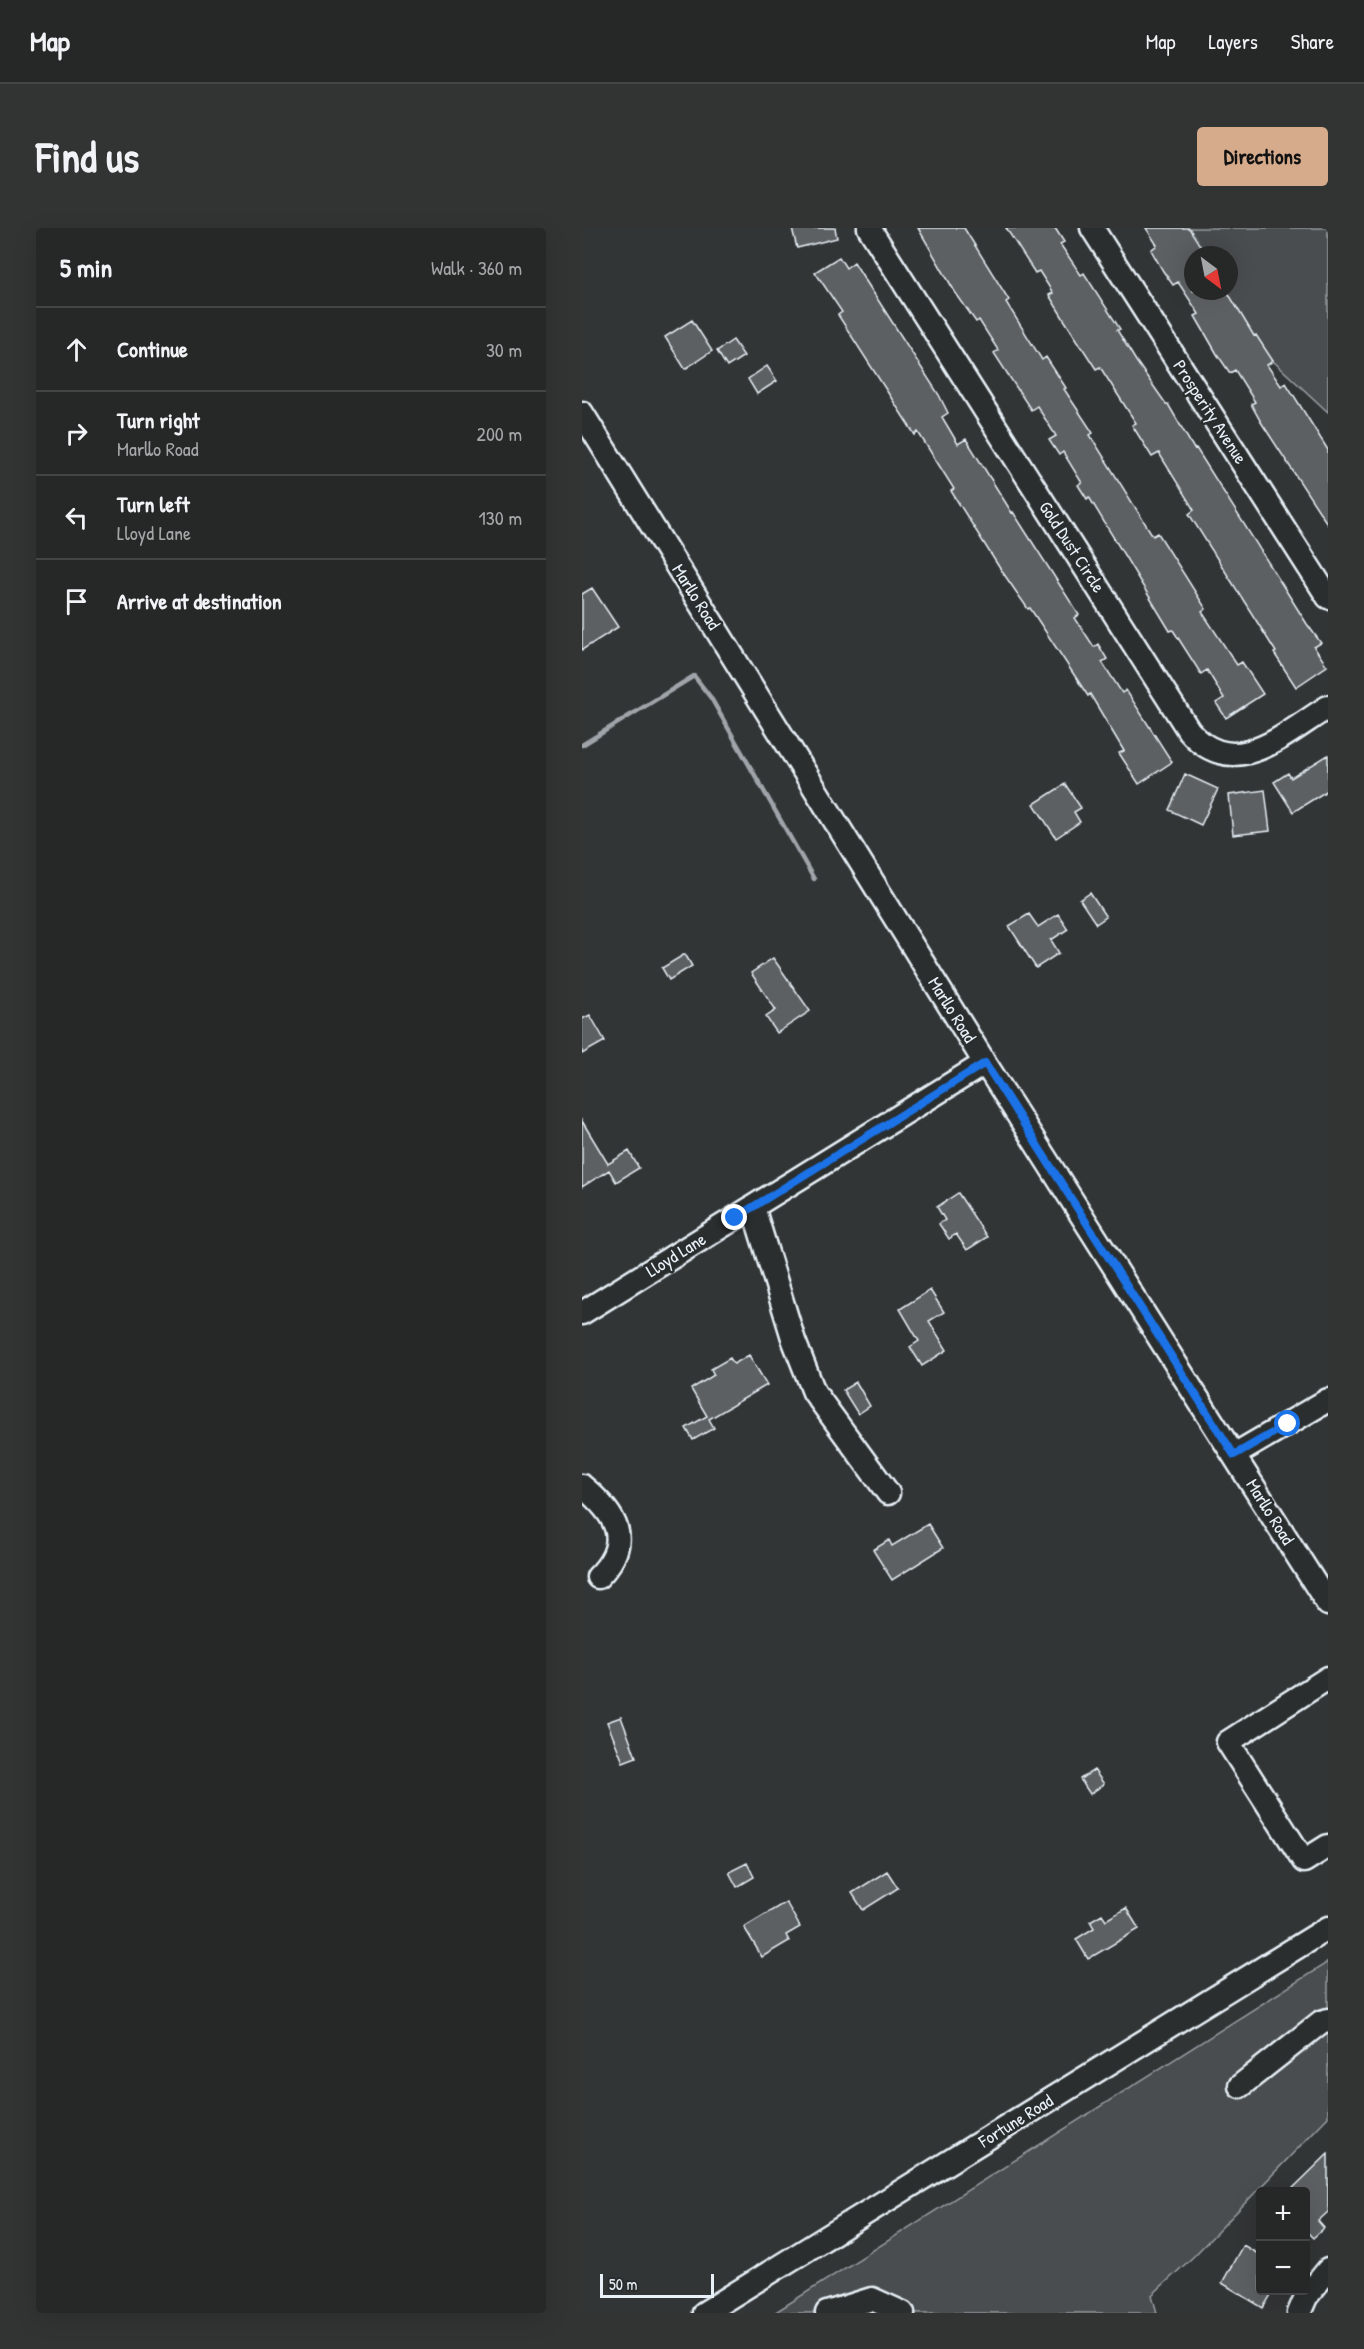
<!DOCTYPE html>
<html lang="en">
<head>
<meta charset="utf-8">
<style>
	:root { --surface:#262828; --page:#323434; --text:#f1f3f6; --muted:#a4a6a8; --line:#424445; --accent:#d6ab8b }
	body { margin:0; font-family:"Patrick Hand",sans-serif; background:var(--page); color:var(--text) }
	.controls { position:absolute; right:18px; bottom:18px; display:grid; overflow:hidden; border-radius:6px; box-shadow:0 6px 24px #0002 }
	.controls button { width:54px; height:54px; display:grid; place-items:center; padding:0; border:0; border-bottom:2px solid var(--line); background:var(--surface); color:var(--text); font:30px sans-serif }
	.compass { position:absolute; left:602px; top:18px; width:54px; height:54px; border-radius:50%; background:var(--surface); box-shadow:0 6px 24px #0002; rotate:148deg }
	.scale { position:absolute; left:18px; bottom:15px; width:114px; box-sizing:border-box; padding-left:6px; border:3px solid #e8f1f8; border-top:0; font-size:16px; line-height:21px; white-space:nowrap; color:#e8f1f8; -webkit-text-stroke:4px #2a2d2e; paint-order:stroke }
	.stop { position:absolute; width:18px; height:18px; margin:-14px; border:4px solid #1a73e8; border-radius:50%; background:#fff }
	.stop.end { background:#1a73e8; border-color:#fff; box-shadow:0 2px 6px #0008 }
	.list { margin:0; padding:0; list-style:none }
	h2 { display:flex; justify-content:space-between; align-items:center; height:78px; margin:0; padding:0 24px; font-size:26px }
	h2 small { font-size:20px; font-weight:400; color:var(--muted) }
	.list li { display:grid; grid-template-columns:39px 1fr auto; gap:18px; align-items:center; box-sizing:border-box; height:84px; padding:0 24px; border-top:2px solid var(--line) }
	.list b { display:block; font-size:22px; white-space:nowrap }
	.list p { margin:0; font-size:20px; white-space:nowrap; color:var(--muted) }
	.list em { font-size:20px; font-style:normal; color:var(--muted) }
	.icon { flex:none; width:33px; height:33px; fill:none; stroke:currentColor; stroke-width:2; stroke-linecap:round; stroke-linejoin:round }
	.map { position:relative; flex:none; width:746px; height:2085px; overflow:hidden; border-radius:6px }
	header { display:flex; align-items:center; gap:36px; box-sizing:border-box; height:84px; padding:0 30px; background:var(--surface); border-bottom:2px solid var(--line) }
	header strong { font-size:28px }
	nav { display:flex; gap:33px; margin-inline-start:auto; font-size:21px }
	.intro { display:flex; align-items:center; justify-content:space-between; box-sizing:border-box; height:144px; padding:0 36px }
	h1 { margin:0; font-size:42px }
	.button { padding:15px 27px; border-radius:6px; background:var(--accent); color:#111; font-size:21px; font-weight:700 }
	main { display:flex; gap:36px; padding:0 36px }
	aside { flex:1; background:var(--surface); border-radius:6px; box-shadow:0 6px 24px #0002 }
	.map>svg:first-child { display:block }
	.green { fill:#494d4f; stroke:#989fa4; stroke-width:1.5 }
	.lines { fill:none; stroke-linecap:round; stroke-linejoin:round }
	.stream { stroke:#9fa5aa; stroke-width:4.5 }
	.building { fill:#5c6063; stroke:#e8f1f8; stroke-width:1.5 }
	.minor-casing { stroke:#e8f1f8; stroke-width:27 }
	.minor { stroke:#2a2d2e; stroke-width:22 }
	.route { stroke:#1a73e8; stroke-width:8 }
	.labels { text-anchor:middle; stroke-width:5; stroke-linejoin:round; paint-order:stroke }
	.street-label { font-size:18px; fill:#e8f1f8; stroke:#2a2d2e }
</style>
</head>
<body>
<header>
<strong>Map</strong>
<nav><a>Map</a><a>Layers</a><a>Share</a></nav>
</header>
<div class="intro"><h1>Find us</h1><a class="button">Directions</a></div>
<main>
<aside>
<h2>5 min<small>Walk · 360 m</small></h2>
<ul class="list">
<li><svg class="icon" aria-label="ahead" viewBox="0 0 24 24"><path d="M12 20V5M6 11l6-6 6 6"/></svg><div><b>Continue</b></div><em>30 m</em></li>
<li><svg class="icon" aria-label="right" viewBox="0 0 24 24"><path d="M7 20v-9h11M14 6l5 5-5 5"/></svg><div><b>Turn right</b><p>Marllo Road</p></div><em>200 m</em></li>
<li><svg class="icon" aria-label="left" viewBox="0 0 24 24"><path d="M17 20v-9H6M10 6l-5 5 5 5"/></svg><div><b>Turn left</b><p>Lloyd Lane</p></div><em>130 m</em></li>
<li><svg class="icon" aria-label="arrive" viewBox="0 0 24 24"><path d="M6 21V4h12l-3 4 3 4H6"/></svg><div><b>Arrive at destination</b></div></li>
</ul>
</aside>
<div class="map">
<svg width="746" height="2085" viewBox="0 0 746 2085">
	<rect width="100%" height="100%" fill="#323536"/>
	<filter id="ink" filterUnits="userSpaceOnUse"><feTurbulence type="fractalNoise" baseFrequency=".0167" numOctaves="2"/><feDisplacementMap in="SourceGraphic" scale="12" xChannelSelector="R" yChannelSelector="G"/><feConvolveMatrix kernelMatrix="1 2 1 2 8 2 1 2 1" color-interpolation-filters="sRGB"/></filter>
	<g filter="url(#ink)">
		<!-- green -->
		<path class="green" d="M 607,0 L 746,0 L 746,184 L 679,122 L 642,63 L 647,63 L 647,27 L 619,27 Z
			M 746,1734 L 746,1889 L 612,2028 L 570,2067 L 575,2085 L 192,2085 Z"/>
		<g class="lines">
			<!-- stream -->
			<path class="stream" d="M 0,517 L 112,448 L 129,470 L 232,651"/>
		</g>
		<!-- building -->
		<path class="building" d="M 210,0 L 253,0 L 255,10 L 215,20 Z
			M 336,0 L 382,0 L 427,72 L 424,74 L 460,132 L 464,129 L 484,160 L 482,161 L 511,205 L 508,207 L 571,308 L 576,305 L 624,381 L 620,384 L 655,437 L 660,434 L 681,466 L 644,490 L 634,475 L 642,470 L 625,442 L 619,446 L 591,402 L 588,403 L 507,269 L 505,271 L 496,257 L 500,255 L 481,224 L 477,227 L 467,212 L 474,208 L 455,178 L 449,182 L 412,125 L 416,122 L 397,92 L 394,94 L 373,64 Z
			M 424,0 L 473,0 L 482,14 L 478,16 L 499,47 L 502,45 L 538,101 L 535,102 L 554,133 L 584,176 L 586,176 L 612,221 L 614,220 L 725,396 L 739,415 L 732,419 L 745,438 L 714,459 L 692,425 L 694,424 L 607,286 L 612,282 L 577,225 L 570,229 L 550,197 L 554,195 L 518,139 L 514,141 L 483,93 L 467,67 L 471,65 L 457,43 L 453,45 Z
			M 564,0 L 607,0 L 624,27 L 611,27 L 611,63 L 645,63 L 672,108 L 674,107 L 691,133 L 685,137 L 699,158 L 704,155 L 746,222 L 746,297 L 679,194 L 669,176 L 673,174 L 653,142 L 648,145 L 635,126 L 613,88 L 617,86 L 596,54 L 591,57 L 581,43 L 569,22 L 575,17 Z
			M 257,29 L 264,40 L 272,34 L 280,47 L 357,167 L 366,185 L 360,189 L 376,216 L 384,211 L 430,285 L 431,284 L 497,387 L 493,390 L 512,419 L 516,416 L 525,431 L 520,434 L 540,465 L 544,462 L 590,534 L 557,556 L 537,525 L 542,523 L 508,466 L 506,468 L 448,380 L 446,381 L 417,339 L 369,263 L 372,261 L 336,204 L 333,207 L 256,87 L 260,84 L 233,44 Z
			M 110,92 L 130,123 L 103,141 L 83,109 Z
			M 151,112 L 162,128 L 145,139 L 135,123 Z
			M 185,138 L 195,153 L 175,166 L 166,151 Z
			M 10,360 L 36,399 L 0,422 L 0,366 Z
			M 746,527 L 746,562 L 711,584 L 692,554 L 706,545 L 709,550 Z
			M 603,546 L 636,561 L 619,597 L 587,582 Z
			M 483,556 L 499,580 L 492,584 L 498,594 L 474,610 L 452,576 Z
			M 683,562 L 688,603 L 651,607 L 647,567 Z
			M 508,665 L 524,689 L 514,696 L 498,672 Z
			M 447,686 L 456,699 L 476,686 L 486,701 L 469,712 L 477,725 L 454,740 L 427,698 Z
			M 103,726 L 110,738 L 87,752 L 80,740 Z
			M 191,730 L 228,783 L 195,805 L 184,789 L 194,782 L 169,745 Z
			M 8,787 L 23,813 L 0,826 L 0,791 Z
			M 0,893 L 26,936 L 47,923 L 57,940 L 34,954 L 27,942 L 0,959 Z
			M 376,965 L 405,1009 L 385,1022 L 374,1006 L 367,1011 L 357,996 L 363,992 L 355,979 Z
			M 348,1062 L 362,1084 L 347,1093 L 365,1122 L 340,1138 L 328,1119 L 337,1113 L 318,1081 Z
			M 167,1127 L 185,1157 L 127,1191 L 132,1200 L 111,1212 L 104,1200 L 125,1188 L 109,1161 L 132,1147 L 129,1141 L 148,1130 L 152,1136 Z
			M 274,1154 L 288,1178 L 276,1186 L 261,1162 Z
			M 346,1296 L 361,1320 L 310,1352 L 291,1322 L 307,1312 L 310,1318 Z
			M 39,1489 L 54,1529 L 41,1534 L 25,1494 Z
			M 512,1542 L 522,1556 L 508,1566 L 498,1551 Z
			M 165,1635 L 172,1649 L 155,1659 L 147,1644 Z
			M 305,1643 L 316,1660 L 281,1682 L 270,1665 Z
			M 204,1674 L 218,1699 L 204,1707 L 207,1713 L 180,1729 L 162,1699 Z
			M 544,1680 L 557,1701 L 506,1731 L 494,1711 L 512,1700 L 508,1693 L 520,1686 L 524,1692 Z
			M 746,1926 L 746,1984 L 736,1993 L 742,2000 L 731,2010 L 725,2004 L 723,2005 L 723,1964 L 707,1964 Z
			M 661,2017 L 678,2027 L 678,2062 L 692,2062 L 681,2080 L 640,2055 Z"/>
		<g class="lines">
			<!-- minor casing -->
			<g class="minor-casing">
				<path id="minor" d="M 287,0 L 607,503 C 652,555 702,506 746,479
					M 510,0 L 746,369
					M 0,185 L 403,835 L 746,1376
					M 171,979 L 212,1113 L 232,1164 L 306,1265
					M 0,1085 L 403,835
					M 652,1227 L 746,1172
					M 0,1258 C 34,1286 52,1313 16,1349
					M 746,1450 L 646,1514 L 722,1633 L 746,1618
					M 658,1858 L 739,1794 L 746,1792
					M 122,2085 L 746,1700
					M 245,2085 L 290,2071 L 321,2085
					M 717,2085 L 724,2069 L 746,2042"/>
			</g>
			<!-- minor -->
			<use href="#minor" class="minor"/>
		</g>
	</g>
	<g class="lines" filter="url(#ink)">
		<!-- route -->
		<path class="route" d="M 153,990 L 403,835 L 652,1227 L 706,1196"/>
	</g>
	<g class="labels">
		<!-- street labels -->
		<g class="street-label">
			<text transform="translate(628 184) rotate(57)" y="6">Prosperity Avenue</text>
			<text transform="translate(490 319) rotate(57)" y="6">Gold Dust Circle</text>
			<text transform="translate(114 369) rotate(58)" y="6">Marllo Road</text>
			<text transform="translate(370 782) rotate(58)" y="6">Marllo Road</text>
			<text transform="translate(94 1027) rotate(-32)" y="6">Lloyd Lane</text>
			<text transform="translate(688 1284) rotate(58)" y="6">Marllo Road</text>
			<text transform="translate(434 1893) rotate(-32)" y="6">Fortune Road</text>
		</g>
	</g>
</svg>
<div class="controls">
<button>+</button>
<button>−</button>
</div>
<svg class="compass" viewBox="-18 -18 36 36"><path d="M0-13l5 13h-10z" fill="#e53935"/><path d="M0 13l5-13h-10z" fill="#a4a6a8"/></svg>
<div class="scale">50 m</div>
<div class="stop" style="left:706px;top:1196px"></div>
<div class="stop end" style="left:153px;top:990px"></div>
</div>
</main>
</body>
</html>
